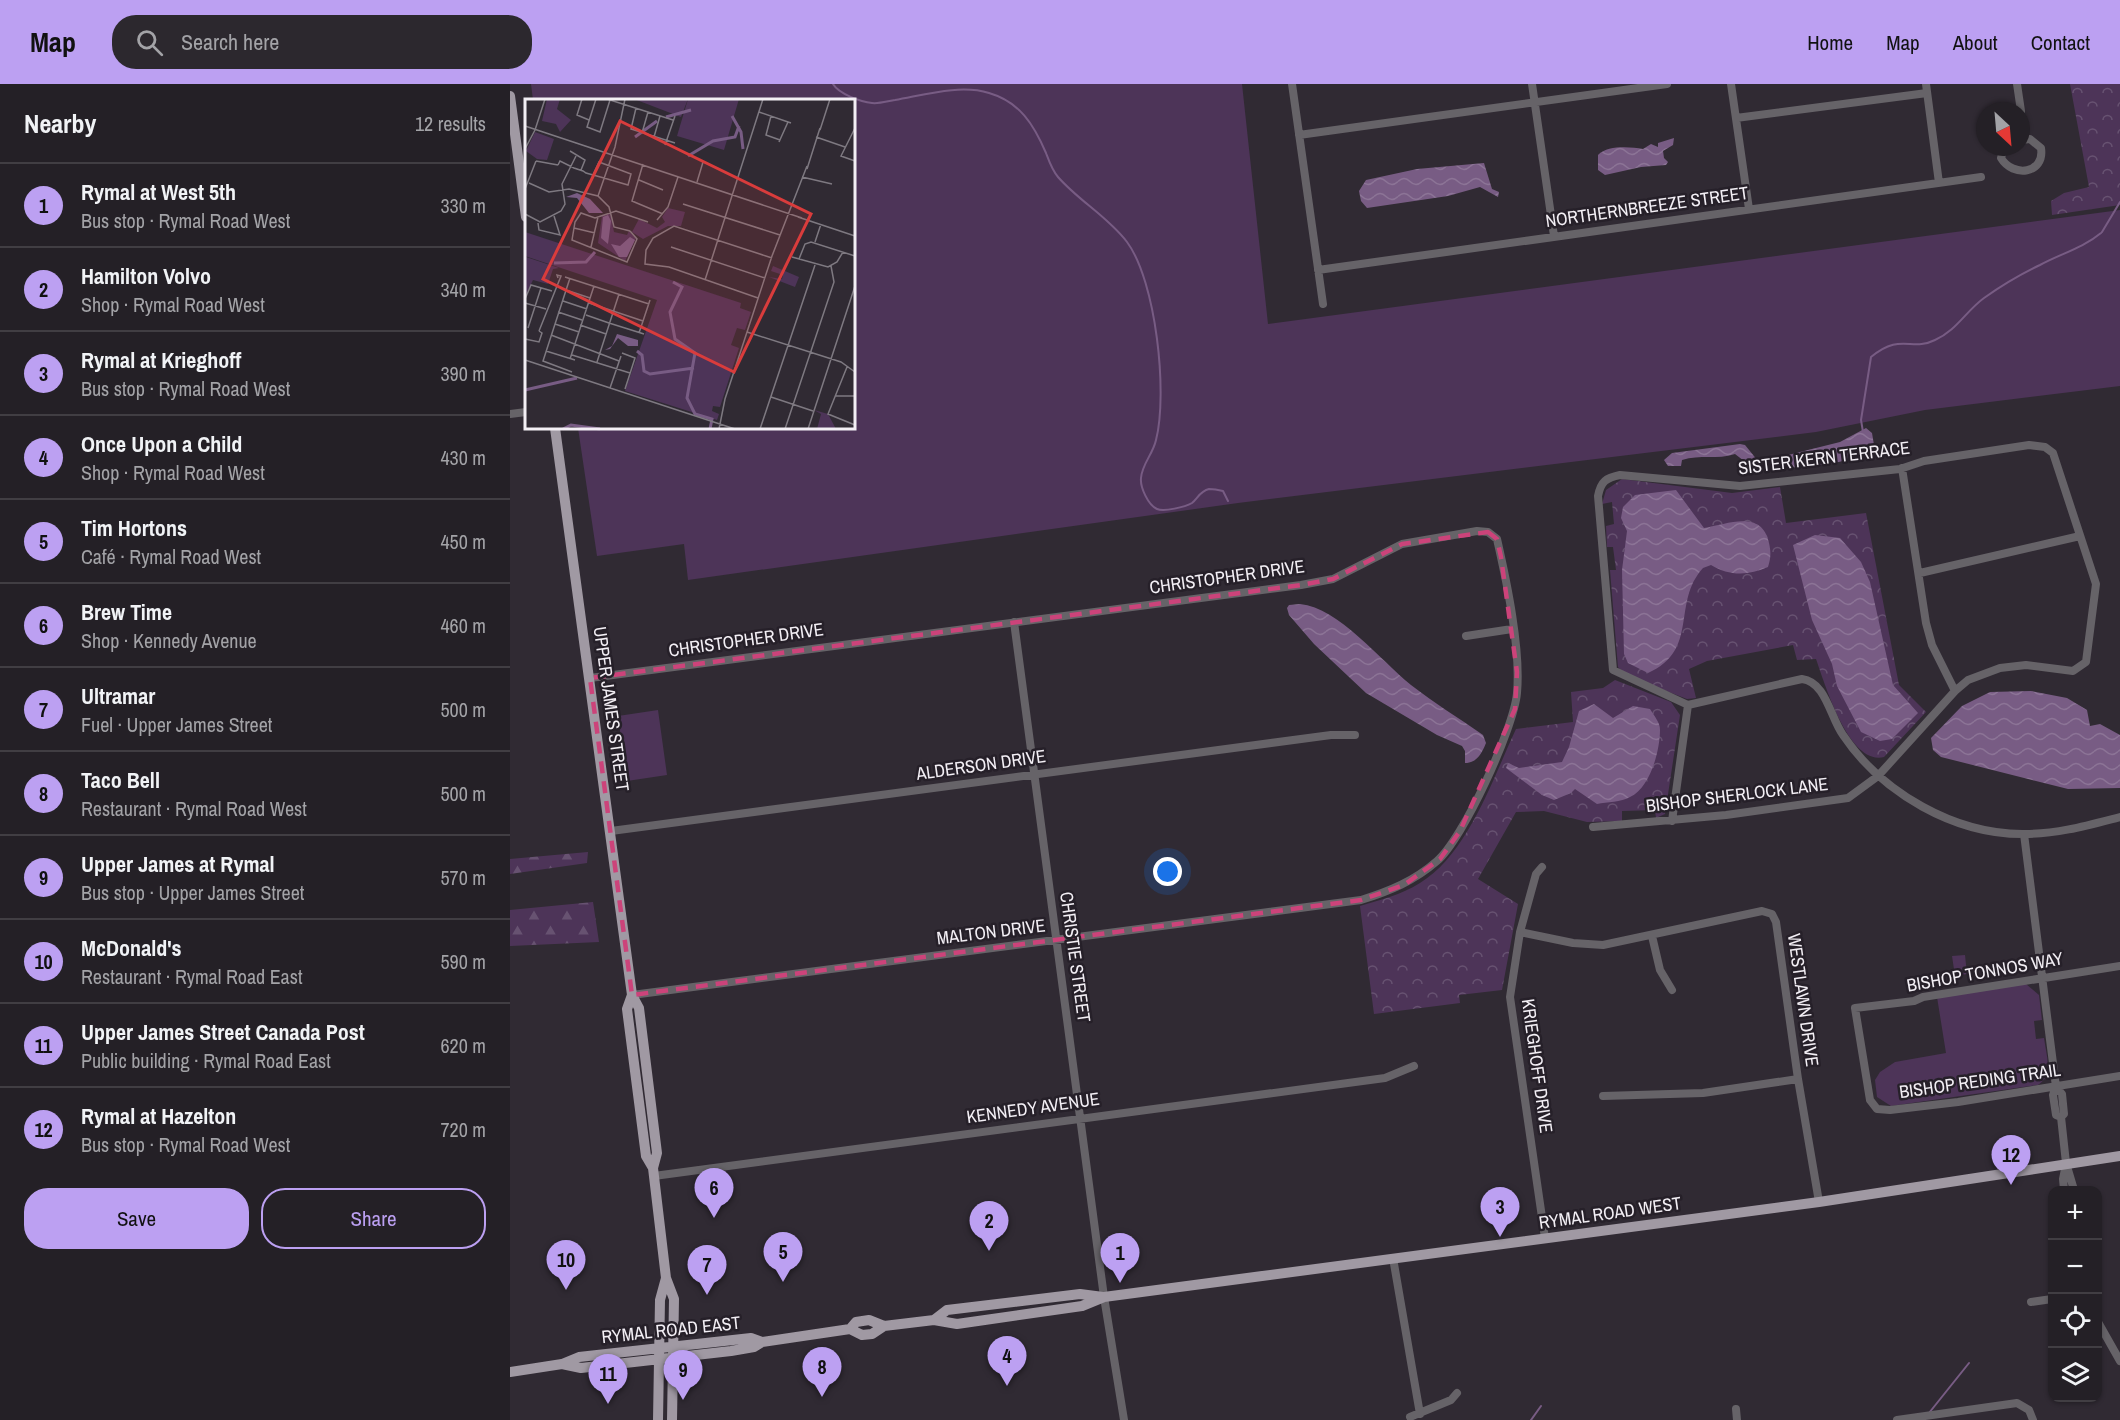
<!DOCTYPE html>
<html lang="en">
<head>
<meta charset="utf-8">
<style>
	:root { --surface:#242026; --page:#2c282e; --text:#f1f3f6; --muted:#a3a3a7; --line:#413e43; --accent:#bca0f2 }
	body { margin:0; font-family:"Archivo Narrow",sans-serif; background:var(--page); color:var(--text) }
	.controls { position:absolute; right:18px; bottom:18px; display:grid; overflow:hidden; border-radius:12px; box-shadow:0 2px 4px #0004 }
	.controls button { width:54px; height:54px; display:grid; place-items:center; padding:0; border:0; border-bottom:2px solid var(--line); background:var(--surface); color:var(--text); font:30px sans-serif }
	.compass { position:absolute; left:1466px; top:18px; width:54px; height:54px; border-radius:50%; background:var(--surface); box-shadow:0 2px 4px #0004; rotate:154deg }
	.you { position:absolute; left:658px; top:788px; width:21px; height:21px; margin:-15px; border:4px solid #fff; border-radius:50%; background:#1a73e8; box-shadow:0 0 0 9px #1a73e833 }
	.badge { display:grid; place-items:center; width:39px; height:39px; border-radius:50%; background:var(--accent); color:#111; font-size:20px; font-weight:700 }
	.pin { position:absolute; translate:-50% -50px; filter:drop-shadow(0 2px 3px #0008) }
	.pin::after { content:''; position:absolute; top:32px; width:21px; height:18px; background:inherit; clip-path:polygon(0 0,100% 0,50% 100%) }
	.list { margin:0; padding:0; list-style:none }
	h2 { display:flex; justify-content:space-between; align-items:center; height:78px; margin:0; padding:0 24px; font-size:26px }
	h2 small { font-size:20px; font-weight:400; color:var(--muted) }
	.list li { display:grid; grid-template-columns:39px 1fr auto; gap:18px; align-items:center; box-sizing:border-box; height:84px; padding:0 24px; border-top:2px solid var(--line) }
	.list b { display:block; font-size:22px; white-space:nowrap }
	.list p { margin:0; font-size:20px; white-space:nowrap; color:var(--muted) }
	.list em { font-size:20px; font-style:normal; color:var(--muted) }
	.actions { display:flex; gap:12px; padding:18px 24px }
	.actions a { flex:1; padding:14px 0; border:2px solid var(--accent); border-radius:24px; text-align:center; font-size:21px; color:var(--accent) }
	.actions .main { background:var(--accent); color:#111 }
	.icon { flex:none; width:33px; height:33px; fill:none; stroke:currentColor; stroke-width:2; stroke-linecap:round; stroke-linejoin:round }
	.map { position:relative; flex:none; width:1610px; height:1336px; overflow:hidden }
	header { display:flex; align-items:center; gap:36px; box-sizing:border-box; height:84px; padding:0 30px; background:var(--accent); color:#111 }
	header strong { font-size:28px }
	nav { display:flex; gap:33px; margin-inline-start:auto; font-size:21px }
	.search { width:420px; height:54px; background:var(--page); display:flex; align-items:center; gap:15px; box-sizing:border-box; padding:0 21px; border-radius:24px; color:var(--muted); font-size:22px }
	main { display:flex }
	aside { flex:1; background:var(--surface) }
	.map>svg:first-child { display:block }
	.green { fill:#4d3458 }
	.forest { fill:url(#forest-firs) }
	.park { fill:url(#park-crowns) }
	.water { fill:url(#water-waves) }
	.lines { fill:none; stroke-linecap:round; stroke-linejoin:round }
	.stream { stroke:#785c84; stroke-width:2 }
	.minor { stroke:#666368; stroke-width:8 }
	.major { stroke:#a099a3; stroke-width:10 }
	.marked { fill:none; stroke:#cc437a; stroke-width:4.5; stroke-dasharray:12 8; stroke-linejoin:round }
	.labels { text-anchor:middle; stroke-width:5; stroke-linejoin:round; paint-order:stroke }
	.street-label { font-size:18px; fill:#f3eff5; stroke:#262029 }
	.inset-river { fill:none; stroke:#785c84; stroke-width:3 }
	.inset-road { fill:none; stroke:#7e7981; stroke-width:1.5 }
	.view { fill:#d93c3c; fill-opacity:0.15; stroke:#d93c3c; stroke-width:3 }
	.inset-edge { fill:none; stroke:#f3eff5; stroke-width:3 }
</style>
</head>
<body>
<header>
<strong>Map</strong>
<div class="search"><svg class="icon" aria-label="search" viewBox="0 0 24 24"><circle cx="10" cy="10" r="6"/><path d="M15 15l6 6"/></svg>Search here</div>
<nav><a>Home</a><a>Map</a><a>About</a><a>Contact</a></nav>
</header>
<main>
<aside>
<h2>Nearby<small>12 results</small></h2>
<ul class="list">
<li><span class="badge">1</span><div><b>Rymal at West 5th</b><p>Bus stop · Rymal Road West</p></div><em>330 m</em></li>
<li><span class="badge">2</span><div><b>Hamilton Volvo</b><p>Shop · Rymal Road West</p></div><em>340 m</em></li>
<li><span class="badge">3</span><div><b>Rymal at Krieghoff</b><p>Bus stop · Rymal Road West</p></div><em>390 m</em></li>
<li><span class="badge">4</span><div><b>Once Upon a Child</b><p>Shop · Rymal Road West</p></div><em>430 m</em></li>
<li><span class="badge">5</span><div><b>Tim Hortons</b><p>Café · Rymal Road West</p></div><em>450 m</em></li>
<li><span class="badge">6</span><div><b>Brew Time</b><p>Shop · Kennedy Avenue</p></div><em>460 m</em></li>
<li><span class="badge">7</span><div><b>Ultramar</b><p>Fuel · Upper James Street</p></div><em>500 m</em></li>
<li><span class="badge">8</span><div><b>Taco Bell</b><p>Restaurant · Rymal Road West</p></div><em>500 m</em></li>
<li><span class="badge">9</span><div><b>Upper James at Rymal</b><p>Bus stop · Upper James Street</p></div><em>570 m</em></li>
<li><span class="badge">10</span><div><b>McDonald's</b><p>Restaurant · Rymal Road East</p></div><em>590 m</em></li>
<li><span class="badge">11</span><div><b>Upper James Street Canada Post</b><p>Public building · Rymal Road East</p></div><em>620 m</em></li>
<li><span class="badge">12</span><div><b>Rymal at Hazelton</b><p>Bus stop · Rymal Road West</p></div><em>720 m</em></li>
</ul>
<div class="actions"><a class="main">Save</a><a>Share</a></div>
</aside>
<div class="map">
<svg width="1610" height="1336" viewBox="0 0 1610 1336">
	<defs>
		<pattern id="forest-firs" width="22" height="20" patternUnits="userSpaceOnUse" patternTransform="scale(1.5)"><rect width="22" height="20" fill="#4d3458"/><path d="M5 1l3.5 6h-7zM16 11l3.5 6h-7z" fill="#675271"/></pattern>
		<pattern id="park-crowns" width="20" height="18" patternUnits="userSpaceOnUse" patternTransform="scale(1.5)"><rect width="20" height="18" fill="#4d3458"/><path d="M2 6a3 3 0 1 1 6 0M12 15a3 3 0 1 1 6 0" fill="none" stroke="#675271"/></pattern>
		<pattern id="water-waves" width="16" height="10" patternUnits="userSpaceOnUse" patternTransform="scale(1.5)"><rect width="16" height="10" fill="#785c84"/><path d="M0 5q4-4 8 0t8 0" fill="none" stroke="#8c7496"/></pattern>
	</defs>
	<rect width="100%" height="100%" fill="#302a33"/>
	<!-- green -->
	<path class="green" d="M 21,0 L 732,0 L 758,240 L 1610,126 L 1610,302 L 1415,326 L 1306,348 L 728,419 L 178,496 L 174,460 L 87,472 L 68,344 L 344,344 L 344,16 L 23,16 Z
		M 148,626 L 157,691 L 117,697 L 108,632 Z
		M 1455,871 L 1457,890 L 1445,892 L 1442,872 Z
		M 1516,900 L 1529,911 L 1532,936 L 1524,937 L 1526,955 L 1534,954 C 1536,970 1544,991 1528,1001 L 1381,1022 L 1367,1013 L 1365,996 L 1370,988 L 1385,978 L 1436,969 L 1427,913 Z"/>
	<!-- forest -->
	<path class="forest" d="M 78,768 L 77,779 L 0,790 L 0,775 Z
		M 83,818 L 89,858 L 0,862 L 0,826 Z"/>
	<!-- park -->
	<path class="park" d="M 1560,0 L 1610,0 L 1610,121 L 1542,131 L 1541,117 L 1554,109 L 1579,103 Z
		M 1112,395 L 1222,409 L 1270,403 L 1276,439 L 1356,429 L 1389,601 L 1416,628 L 1374,673 C 1339,682 1315,600 1306,575 L 1287,576 L 1283,561 L 1197,577 L 1179,585 L 1186,614 L 1177,615 L 1115,591 L 1108,583 L 1100,486 L 1106,486 L 1103,463 L 1097,463 L 1096,442 L 1104,440 L 1102,418 L 1092,420 L 1096,406 Z
		M 1105,596 L 1161,618 L 1170,631 L 1155,730 L 1146,734 L 1145,726 L 1112,727 L 1112,737 L 1077,738 L 1034,727 L 1006,728 L 968,795 L 1008,820 L 992,906 L 949,911 L 950,919 L 864,930 L 850,822 C 870,816 891,811 910,799 C 958,770 983,694 1006,645 L 1063,638 L 1061,608 L 1093,604 Z"/>
	<!-- water -->
	<path class="water" d="M 1164,54 L 1163,61 L 1153,67 L 1154,74 L 1158,78 L 1156,81 L 1131,83 L 1095,91 L 1088,86 L 1088,71 C 1098,61 1120,63 1133,65 L 1141,60 L 1148,63 L 1148,59 Z
		M 974,79 L 982,105 L 989,108 L 988,113 L 970,103 L 938,112 L 857,124 L 851,117 L 849,107 L 856,96 L 907,85 Z
		M 1356,344 L 1362,349 L 1364,361 C 1344,381 1306,381 1278,384 L 1273,376 L 1278,371 L 1330,358 Z
		M 1230,360 L 1235,361 L 1248,377 L 1238,380 L 1225,370 C 1207,376 1190,370 1172,376 L 1171,382 L 1158,382 L 1154,376 L 1162,369 Z
		M 1166,406 L 1194,444 C 1218,440 1252,425 1259,459 C 1261,468 1261,474 1258,483 C 1238,492 1219,492 1201,481 L 1193,484 C 1161,519 1190,566 1138,589 L 1118,579 L 1114,570 L 1112,486 L 1117,447 L 1111,434 L 1113,423 L 1125,411 Z
		M 1305,451 L 1330,454 L 1351,478 L 1360,498 L 1383,601 L 1408,629 L 1382,655 L 1370,657 L 1351,648 L 1327,602 L 1322,580 L 1302,536 L 1283,461 Z
		M 790,520 C 829,524 870,576 901,601 C 924,619 949,634 973,651 L 976,659 C 972,669 967,679 955,679 L 955,667 L 952,662 L 927,651 L 856,609 L 804,560 L 779,531 L 777,524 L 779,521 Z
		M 1521,607 L 1557,614 L 1577,626 L 1580,642 L 1590,640 L 1610,651 L 1610,704 L 1558,705 L 1431,673 L 1423,666 L 1421,654 L 1452,622 L 1480,608 Z
		M 1084,620 L 1103,634 L 1123,622 L 1140,625 C 1144,632 1150,638 1150,646 C 1150,667 1140,704 1120,713 C 1111,718 1097,718 1087,720 L 1065,705 L 1061,709 L 1044,716 L 1032,711 L 996,684 L 998,679 L 1009,684 L 1052,678 L 1059,663 L 1069,627 Z"/>
	<g class="lines">
		<!-- stream -->
		<path class="stream" d="M 323,0 C 329,10 351,18 362,19 C 369,20 378,17 385,16 C 414,11 450,0 479,9 C 510,18 524,41 536,69 C 539,77 542,86 548,93 C 569,117 598,133 617,158 C 646,197 658,309 646,356 C 643,370 632,380 631,394 C 630,403 638,421 647,425 C 654,428 675,423 682,419 C 688,414 690,407 699,405 C 703,405 709,406 713,407 L 718,417
			M 1592,148 L 1610,118
			M 1353,348 L 1351,336 L 1361,273 C 1391,248 1401,268 1425,256 C 1446,247 1456,227 1474,214 C 1491,202 1511,190 1530,181 C 1550,170 1573,164 1591,149
			M 1419,1329 L 1459,1279
			M 1021,1336 L 1031,1322"/>
		<!-- minor -->
		<path class="minor" d="M 782,0 L 813,220
			M 1022,0 L 1044,152
			M 1221,0 L 1239,125
			M 1416,0 L 1429,99
			M 1507,0 L 1511,27
			M 1511,28 L 1512,56
			M 1226,34 L 1417,9
			M 789,51 L 1157,0
			M 1494,63 L 1491,74 C 1503,94 1535,90 1531,64 L 1520,55 L 1511,56
			M 808,186 L 1471,93
			M 0,330 L 16,328
			M 1392,384 L 1416,539 L 1422,561 L 1445,607
			M 1410,489 L 1570,452
			M 504,538 L 594,1213 L 614,1336
			M 956,552 L 1002,545
			M 80,594 L 791,501 L 823,495 L 892,460 L 967,447 L 978,448 L 987,455 C 997,499 1011,565 1007,609 C 1004,644 953,755 927,777 C 904,797 880,807 851,816 L 122,911
			M 1178,621 L 1292,595 C 1316,598 1320,633 1333,651 C 1372,709 1445,751 1515,750 C 1548,750 1579,741 1610,733
			M 1162,737 L 1178,621
			M 1083,743 L 1216,731 L 1338,714 L 1368,692 L 1445,607 L 1458,596 L 1490,584 L 1516,581 L 1563,587 L 1576,578 L 1586,500 L 1543,369 L 1535,363 L 1519,361 L 1414,377 L 1390,385 L 1230,402 L 1110,391 C 1096,394 1091,397 1088,412 L 1103,586 L 1178,621
			M 101,747 L 821,651 L 845,651
			M 1514,750 L 1546,1003 L 1543,1011 L 1546,1031 L 1551,1033 L 1556,1079 L 1564,1106
			M 1032,783 L 1026,790 L 1010,848 L 1000,913 L 1035,1154
			M 1010,848 L 1063,859 L 1093,861 L 1252,827 L 1262,830 L 1266,838 L 1288,995 L 1309,1118
			M 1142,852 L 1150,886 L 1162,906
			M 1610,882 L 1413,913 L 1404,917 L 1345,924 L 1360,1016 L 1367,1025 L 1380,1026 L 1448,1018 L 1610,992
			M 1546,1003 L 1552,1010 L 1554,1030 L 1551,1033
			M 1093,1012 L 1193,1009 L 1288,995
			M 144,1092 L 875,994 L 904,982
			M 1554,1106 L 1553,1095 L 1556,1080
			M 883,1174 L 910,1330
			M 1521,1218 L 1542,1215
			M 1588,1238 L 1610,1277
			M 1226,1325 L 1227,1336
			M 900,1333 L 941,1316 L 947,1309
			M 1387,1336 L 1507,1319 L 1519,1326 L 1523,1336"/>
		<!-- major -->
		<path class="major" d="M 0,12 L 16,133
			M 45,344 L 122,911 L 129,924 L 147,1069 L 143,1084
			M 122,911 L 117,925 L 136,1072 L 143,1084 L 156,1194 L 164,1215 L 162,1336
			M 424,1236 L 437,1226 L 570,1210 L 593,1213
			M 340,1245 L 346,1238 L 359,1236 L 374,1242
			M 52,1280 L 71,1284 L 221,1267 L 244,1263 L 252,1258 L 340,1245 L 352,1251 L 362,1250 L 374,1242 L 424,1236 L 447,1240 L 572,1222 L 594,1213 L 1309,1118 L 1610,1072
			M 0,1288 L 52,1280 L 69,1273 L 241,1254 L 252,1258
			M 148,1336 L 150,1216 L 156,1194"/>
	</g>
	<!-- marked area -->
	<path class="marked" d="M 978,448 L 987,455 L 991,473 L 1007,588 L 1005,625 L 950,747 L 930,775 L 894,801 L 851,816 L 122,911 L 80,594 L 791,501 L 823,495 L 892,460 Z"/>
	<g class="labels">
		<!-- street labels -->
		<g class="street-label">
			<text transform="translate(1137 123) rotate(-8)" y="6">NORTHERNBREEZE STREET</text>
			<text transform="translate(1314 374) rotate(-7)" y="6">SISTER KERN TERRACE</text>
			<text transform="translate(717 493) rotate(-8)" y="6">CHRISTOPHER DRIVE</text>
			<text transform="translate(236 556) rotate(-8)" y="6">CHRISTOPHER DRIVE</text>
			<text transform="translate(101 625) rotate(82)" y="6">UPPER JAMES STREET</text>
			<text transform="translate(471 681) rotate(-8)" y="6">ALDERSON DRIVE</text>
			<text transform="translate(1227 711) rotate(-7)" y="6">BISHOP SHERLOCK LANE</text>
			<text transform="translate(481 848) rotate(-7)" y="6">MALTON DRIVE</text>
			<text transform="translate(565 873) rotate(82)" y="6">CHRISTIE STREET</text>
			<text transform="translate(1475 888) rotate(-10)" y="6">BISHOP TONNOS WAY</text>
			<text transform="translate(1293 916) rotate(82)" y="6">WESTLAWN DRIVE</text>
			<text transform="translate(1027 982) rotate(82)" y="6">KRIEGHOFF DRIVE</text>
			<text transform="translate(1470 997) rotate(-8)" y="6">BISHOP REDING TRAIL</text>
			<text transform="translate(523 1024) rotate(-8)" y="6">KENNEDY AVENUE</text>
			<text transform="translate(1100 1129) rotate(-8)" y="6">RYMAL ROAD WEST</text>
			<text transform="translate(161 1246) rotate(-6)" y="6">RYMAL ROAD EAST</text>
		</g>
	</g>
	<!-- overview -->
	<g transform="translate(15 15)">
		<rect width="330" height="330" fill="#302a33"/>
		<path d="M 109,0 L 163,0 L 156,18 ZM 0,133 L 216,204 L 215,209 L 226,213 L 220,231 L 212,229 L 206,246 L 214,249 L 195,308 L 188,307 L 187,312 L 194,315 L 192,321 L 100,292 L 132,201 L 0,157 Z" fill="#4d3458"/>
		<path d="M 22,0 L 35,0 L 32,10 L 46,21 L 35,33 L 31,25 L 17,22 ZM 248,167 L 274,178 L 270,188 L 244,178 L 257,180 L 258,176 L 246,172 Z" fill="#4d3458"/>
		<path d="M 163,0 L 214,0 L 199,51 L 152,37 ZM 10,33 L 29,40 L 22,61 L 12,60 L 1,52 ZM 143,109 L 160,113 L 156,127 L 143,127 L 118,140 L 107,133 L 114,120 L 132,129 L 140,123 L 137,118 ZM 85,114 L 89,133 L 102,136 L 104,132 L 111,139 L 100,162 L 73,144 L 77,117 ZM 1,158 L 34,169 L 28,170 L 23,185 L 8,181 L 0,197 ZM 289,311 L 303,315 L 311,330 L 292,330 L 296,315 Z" fill="#4d3458"/>
		<path d="M 52,94 L 65,100 L 78,114 L 64,114 L 52,99 L 41,98 ZM 83,116 L 86,122 L 83,145 L 76,139 L 78,118 ZM 105,138 L 110,141 L 102,158 L 94,158 L 86,145 L 95,147 ZM 92,235 L 113,241 L 113,247 L 103,247 L 93,239 L 85,250 L 80,251 L 87,247 Z" fill="#785c84"/>
		<path class="inset-river" d="M 207,17 L 216,33 L 218,50M 141,18 L 166,11M 110,38 L 132,22M 163,57 L 188,42 L 210,38 L 214,27M 29,164 L 61,163 L 70,153M 148,183 L 157,188 L 145,213 L 150,240 L 170,254 L 162,299 L 170,315 L 187,320 L 185,330M 112,252 L 117,256 L 119,272 L 125,275 L 169,269M 0,291 L 52,279M 38,330 L 46,326 L 75,330"/>
		<path class="inset-road" d="M 57,0 L 52,16 L 64,21M 71,0 L 62,28 L 75,33 L 85,1M 82,0 L 148,21M 111,9 L 106,30 L 150,44M 234,13 L 266,24M 246,17 L 241,36 L 255,41M 0,27 L 277,119M 330,29 L 316,57 L 330,62M 10,31 L 20,0M 295,31 L 305,0M 117,34 L 123,13M 129,38 L 135,17M 291,38 L 320,48M 254,43 L 263,23M 140,46 L 150,17M 0,50 L 10,31M 45,52 L 60,61 L 56,71M 11,62 L 33,66M 118,65 L 107,102 L 138,115M 33,66 L 35,62 L 49,69 L 58,72 L 61,74 L 79,79 L 103,86 L 106,75 L 74,63 L 68,76M 282,70 L 295,29M 277,78 L 307,85M 114,81 L 138,91M 172,83 L 178,63M 4,84 L 24,93 L 44,90 L 73,97 L 84,108 L 89,128 L 105,132M 0,90 L 11,62M 73,97 L 90,48 L 100,0M 158,105 L 255,136M 0,115 L 15,123 L 36,112 L 40,105 L 37,85 L 51,57M 273,118 L 330,137M 132,121 L 143,108 L 153,78M 13,124 L 14,131 L 35,136 L 29,117M 49,129 L 70,134M 105,132 L 112,140 L 102,163 L 47,141 L 50,123 L 56,114 L 70,119 L 91,112 L 123,123M 290,143 L 296,125M 66,148 L 73,118M 146,148 L 240,179M 267,158 L 303,168 L 312,163 L 318,153M 274,160 L 280,145 L 286,143 L 330,157M 40,178 L 124,205M 45,179 L 18,262 L 47,273M 180,181 L 238,0M 41,191 L 65,199M 233,199 L 144,168 L 120,165 L 121,151 L 128,139 L 149,127 L 247,159M 0,200 L 6,186 L 27,192M 38,202 L 62,210M 0,204 L 21,210M 64,204 L 118,222M 33,213 L 57,221M 61,216 L 84,224M 84,224 L 119,235M 30,225 L 54,233M 55,226 L 81,235M 3,229 L 16,189M 14,232 L 36,177 L 32,176 L 33,179M 222,233 L 316,263 L 330,273M 114,234 L 125,201M 26,236 L 94,262M 0,240 L 14,243 L 17,234 L 14,232M 21,252 L 50,261M 97,254 L 110,259 L 100,290M 47,256 L 105,274M 45,260 L 69,187M 0,261 L 210,330M 72,263 L 94,195M 322,268 L 303,315 L 330,326M 85,289 L 96,257M 310,297 L 330,297M 246,298 L 288,312M 194,330 L 200,300 L 247,157 L 282,67M 235,330 L 290,166M 260,330 L 309,183 L 306,167M 283,330 L 330,187"/>
		<path class="view" d="M 95,22 L 286,115 L 209,273 L 18,180 Z"/>
		<rect width="330" height="330" class="inset-edge"/>
	</g>
</svg>
<div class="controls">
<button>+</button>
<button>−</button>
<button><svg class="icon" aria-label="locate" viewBox="0 0 24 24"><circle cx="12" cy="12" r="6"/><path d="M12 2v4M12 18v4M2 12h4M18 12h4"/></svg></button>
<button><svg class="icon" aria-label="layers" viewBox="0 0 24 24"><path d="M12 4l9 5-9 5-9-5zM3 14l9 5 9-5"/></svg></button>
</div>
<svg class="compass" viewBox="-18 -18 36 36"><path d="M0-13l5 13h-10z" fill="#e53935"/><path d="M0 13l5-13h-10z" fill="#a3a3a7"/></svg>
<div class="you"></div>
<div class="pin badge" style="left:610px;top:1199px">1</div>
<div class="pin badge" style="left:479px;top:1167px">2</div>
<div class="pin badge" style="left:990px;top:1153px">3</div>
<div class="pin badge" style="left:497px;top:1302px">4</div>
<div class="pin badge" style="left:273px;top:1198px">5</div>
<div class="pin badge" style="left:204px;top:1134px">6</div>
<div class="pin badge" style="left:197px;top:1211px">7</div>
<div class="pin badge" style="left:312px;top:1313px">8</div>
<div class="pin badge" style="left:173px;top:1316px">9</div>
<div class="pin badge" style="left:56px;top:1206px">10</div>
<div class="pin badge" style="left:98px;top:1320px">11</div>
<div class="pin badge" style="left:1501px;top:1101px">12</div>
</div>
</main>
</body>
</html>
